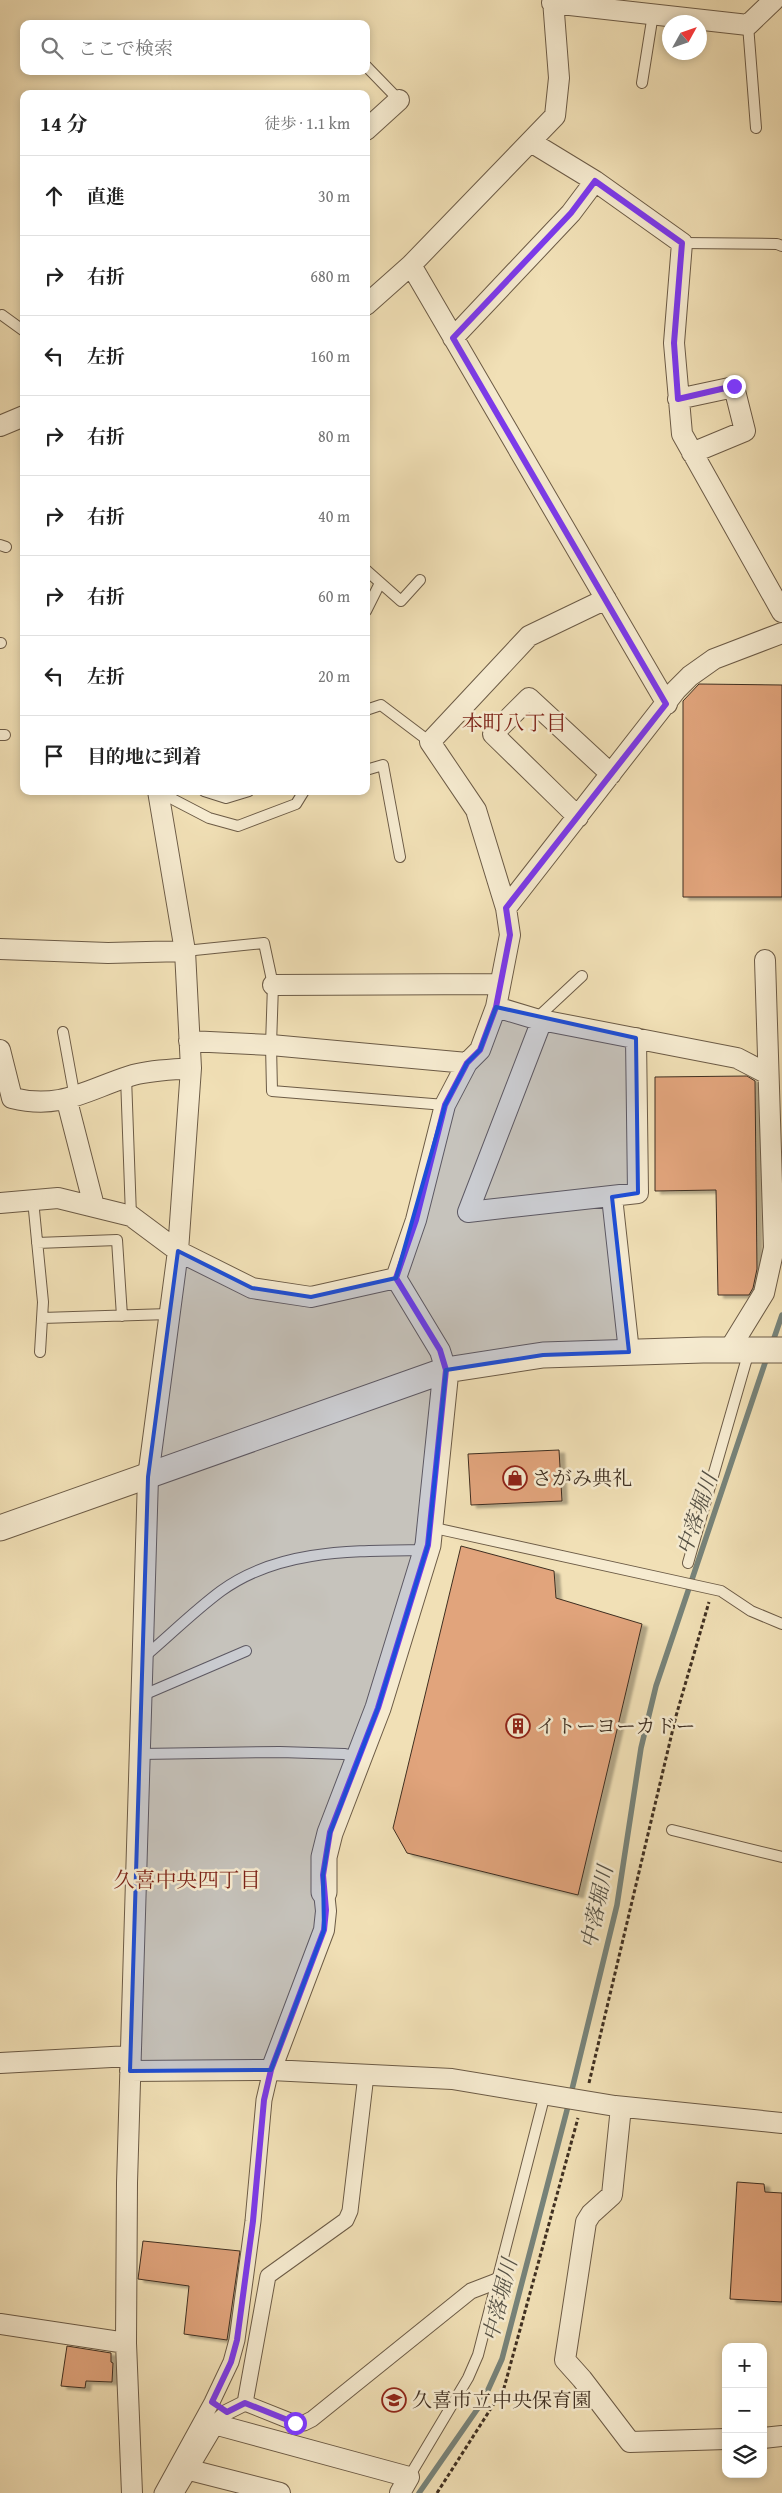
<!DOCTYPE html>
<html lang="ja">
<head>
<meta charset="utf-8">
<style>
	:root { --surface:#fff; --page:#f6f6f6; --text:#222; --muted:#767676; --line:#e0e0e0 }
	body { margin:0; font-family:"Gentium Book Plus","Noto Serif JP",serif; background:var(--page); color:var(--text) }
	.controls { position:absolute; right:15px; bottom:15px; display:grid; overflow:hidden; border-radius:10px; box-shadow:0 2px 8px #0003 }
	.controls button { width:45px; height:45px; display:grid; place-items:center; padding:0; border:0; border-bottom:1px solid var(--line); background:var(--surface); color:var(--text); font:25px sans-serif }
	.compass { position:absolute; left:662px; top:15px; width:45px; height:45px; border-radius:50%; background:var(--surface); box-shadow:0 2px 8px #0003; rotate:50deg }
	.stop { position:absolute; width:15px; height:15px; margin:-11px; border:4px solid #7c3aed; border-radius:50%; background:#fff }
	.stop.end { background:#7c3aed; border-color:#fff; box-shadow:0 1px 5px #0008 }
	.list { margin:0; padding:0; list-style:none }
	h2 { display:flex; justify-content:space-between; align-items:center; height:65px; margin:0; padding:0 20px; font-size:21px }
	h2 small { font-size:16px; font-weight:400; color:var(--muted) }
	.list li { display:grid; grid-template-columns:32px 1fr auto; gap:15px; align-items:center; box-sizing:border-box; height:80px; padding:0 20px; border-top:1px solid var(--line) }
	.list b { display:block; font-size:19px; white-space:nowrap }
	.list em { font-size:16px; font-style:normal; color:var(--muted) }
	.icon { flex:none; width:28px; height:28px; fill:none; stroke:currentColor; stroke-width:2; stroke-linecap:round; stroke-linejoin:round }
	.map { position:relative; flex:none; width:782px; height:2493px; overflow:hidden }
	.search { position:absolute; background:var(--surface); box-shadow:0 2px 8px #0003; left:20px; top:20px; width:350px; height:55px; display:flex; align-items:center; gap:12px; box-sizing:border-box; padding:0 18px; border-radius:10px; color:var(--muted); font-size:19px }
	.panel { position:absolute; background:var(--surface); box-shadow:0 2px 8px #0003; left:20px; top:90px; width:350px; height:705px; border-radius:10px }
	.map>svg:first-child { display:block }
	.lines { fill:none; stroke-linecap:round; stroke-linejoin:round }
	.stream { stroke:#77837a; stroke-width:5.5 }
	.building { fill:#e1a47c; stroke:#3f2f21; filter:url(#shadow) }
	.service-casing { stroke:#6c5b46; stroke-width:12 }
	.pedestrian-casing { stroke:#6c5b46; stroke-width:17 }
	.minor-casing { stroke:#6c5b46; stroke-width:22 }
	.tertiary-casing { stroke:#6c5b46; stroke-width:27 }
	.path { stroke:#3f2f21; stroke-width:3; stroke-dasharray:4 2.5; stroke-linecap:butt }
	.service { stroke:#f6ebd0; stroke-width:10 }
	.pedestrian { stroke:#f6ebd0; stroke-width:15 }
	.minor { stroke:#f6ebd0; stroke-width:20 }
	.tertiary { stroke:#f6ebd0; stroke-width:25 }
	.route { stroke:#7c3aed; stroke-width:6 }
	.marked { fill:#1d4ed8; fill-opacity:0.2; stroke:#1d4ed8; stroke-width:4; stroke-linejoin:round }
	.labels { text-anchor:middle; stroke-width:5; stroke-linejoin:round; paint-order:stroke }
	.poi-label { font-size:20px; fill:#3f2f21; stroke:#f6ebd0; text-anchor:start }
	.neighbourhood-label { font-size:21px; fill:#7a1f14; stroke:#f6ebd0 }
	.water-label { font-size:21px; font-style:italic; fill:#565246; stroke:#f6ebd0 }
</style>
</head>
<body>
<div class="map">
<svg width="782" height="2493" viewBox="0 0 782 2493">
	<defs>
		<filter id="shadow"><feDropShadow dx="5.5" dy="3" stdDeviation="1" flood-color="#0004"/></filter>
	</defs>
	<rect width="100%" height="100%" fill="#f1e0b6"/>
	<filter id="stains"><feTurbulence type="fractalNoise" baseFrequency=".004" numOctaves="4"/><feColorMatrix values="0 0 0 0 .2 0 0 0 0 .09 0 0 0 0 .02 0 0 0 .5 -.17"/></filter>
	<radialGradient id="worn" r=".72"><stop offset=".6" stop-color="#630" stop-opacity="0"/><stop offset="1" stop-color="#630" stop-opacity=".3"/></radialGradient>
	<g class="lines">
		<!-- stream -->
		<path class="stream" d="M 772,1344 L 782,1315
			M 419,2493 L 483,2401 L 502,2359 L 567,2110 L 617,1905 L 641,1748 L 656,1686 L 767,1357"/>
	</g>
	<!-- building -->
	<path class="building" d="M 699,684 L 782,685 L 782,897 L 683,897 L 683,701 Z
		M 747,1076 L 755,1081 L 757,1269 L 753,1288 L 749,1295 L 718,1295 L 716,1190 L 655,1191 L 655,1077 Z
		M 559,1450 L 562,1501 L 471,1505 L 468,1454 Z
		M 461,1546 L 554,1571 L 556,1598 L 642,1624 L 578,1895 L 407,1853 L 393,1828 Z
		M 737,2182 L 764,2184 L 765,2192 L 782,2193 L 782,2302 L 730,2299 Z
		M 143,2241 L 240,2251 L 227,2340 L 184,2334 L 189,2286 L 138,2279 Z
		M 67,2346 L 111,2353 L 111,2362 L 113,2363 L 112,2382 L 86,2381 L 85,2388 L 61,2386 Z"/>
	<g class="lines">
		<!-- service casing -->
		<g class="service-casing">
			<path id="service" d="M 748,25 L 756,128
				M 366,66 L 399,100
				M 642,83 L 653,14
				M 682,243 L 777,244 L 782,246
				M 2,315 L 24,331
				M 0,545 L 6,547
				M 366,570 L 401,601 L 420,580
				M 366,611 L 380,583
				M 0,643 L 1,643
				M 366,710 L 381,705 L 430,742
				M 0,735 L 5,735
				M 366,770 L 383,765 L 400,857
				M 204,791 L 226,798 L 249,791
				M 159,792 L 209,818 L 238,826 L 296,804 L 304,791
				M 185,951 L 264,943 L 273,985 L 271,1045 L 272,1091 L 445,1105
				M 536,1019 L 582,976
				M 63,1032 L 75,1098
				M 126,1077 L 131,1216
				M 33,1200 L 43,1302 L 40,1352
				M 37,1243 L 117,1240 L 122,1316
				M 42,1318 L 169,1314
				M 430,1527 L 721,1591 L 751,1611 L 782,1624
				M 688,1563 L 749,1351
				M 143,1658 C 169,1636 194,1611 221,1591 C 280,1548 357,1551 426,1550
				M 141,1696 L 246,1651
				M 140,1754 L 280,1752 L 344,1754 L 359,1757
				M 672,1830 L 782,1857
				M 409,2477 L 468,2378 L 478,2355 L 545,2094"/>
		</g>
		<!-- pedestrian casing -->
		<g class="pedestrian-casing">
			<path id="pedestrian" d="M 245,2403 L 295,2423 L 304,2423 L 312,2419 L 471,2291 L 497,2281
				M 214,2424 L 227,2412 L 245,2403 L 268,2276 L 346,2220 L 350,2211 L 366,2075
				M 162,2493 L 212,2402 L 231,2362 L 237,2340 L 253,2221 L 264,2100 L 271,2070"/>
		</g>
		<!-- minor casing -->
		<g class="minor-casing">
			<path id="minor" d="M 552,3 L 748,25 L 774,0
				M 366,130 L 399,100
				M 531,142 L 595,181 L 682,243 L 674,343 L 682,434 L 782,612
				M 411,265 L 667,704
				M 366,305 L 411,265 L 555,116 L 559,78 L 553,0
				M 453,338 L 571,213 L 595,181
				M 678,399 L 734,387 L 745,431 L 692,453
				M 0,426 L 24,416
				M 578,817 L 493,734 L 529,698 L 611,774
				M 506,908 L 676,690 L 690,676 L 714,659 L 782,633
				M 0,949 L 108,953 L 185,951
				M 273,985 L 500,984
				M 496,1007 L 536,1019 L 737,1058 L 768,1074
				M 542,1020 L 468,1212 L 638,1193 L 636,1038
				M 189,1041 L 271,1045 L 467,1063
				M 0,1050 L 12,1098 C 61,1110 86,1090 130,1076 C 148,1070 171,1070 191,1068
				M 67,1101 L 94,1206
				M 612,1197 L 629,1352
				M 0,1203 L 58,1198 L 131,1216 L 178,1251 L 252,1288 L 311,1297 L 396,1278
				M 729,1350 L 764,1293 L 774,1248 L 765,960
				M 446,1370 L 440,1351 L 396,1278 L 416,1220 L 445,1105 L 467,1063 L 480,1050 L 496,1007 L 510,935 L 506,908 L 476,810 L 430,742 L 529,636 L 606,599
				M 0,2063 L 130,2056
				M 271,2070 L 324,1930 L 326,1911 L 324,1892
				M 130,2071 L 271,2070 L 452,2079 L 615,2106 L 782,2123
				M 621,2107 L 612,2195 L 591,2214 L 586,2222 L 565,2360 L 582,2379 L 630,2442 L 726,2439
				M 0,2324 L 126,2343
				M 763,2438 L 782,2436
				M 186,2469 L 280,2493
				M 132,2493 L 126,2343 L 127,2183 L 148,1477 L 178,1251 L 191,1068 L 185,951 L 158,791
				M 173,2493 L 214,2424 L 409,2477 L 400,2493"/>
		</g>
		<!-- tertiary casing -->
		<g class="tertiary-casing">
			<path id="tertiary" d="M 0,1528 L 446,1370 L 543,1355 L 703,1350 L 782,1350
				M 324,1892 L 324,1857 L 330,1833 L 378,1708 L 428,1545 L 446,1370"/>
		</g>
		<!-- path -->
		<path class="path" d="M 589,2083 L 676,1716 L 709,1602
			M 437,2493 L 504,2388 L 578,2118"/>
		<!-- service -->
		<use href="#service" class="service"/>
		<!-- pedestrian -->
		<use href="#pedestrian" class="pedestrian"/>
		<!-- minor -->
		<use href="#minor" class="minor"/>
		<!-- tertiary -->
		<use href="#tertiary" class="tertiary"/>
	</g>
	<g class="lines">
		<!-- route -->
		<path class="route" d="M 295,2423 L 245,2403 L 227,2412 L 212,2402 L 231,2362 L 237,2340 L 253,2221 L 264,2100 L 271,2070 L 324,1930 L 326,1910 L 323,1875 L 330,1832 L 378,1708 L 428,1545 L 446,1370 L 440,1350 L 396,1278 L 416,1220 L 445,1105 L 467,1063 L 480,1050 L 496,1007 L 510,935 L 506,908 L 666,704 L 453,338 L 571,213 L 595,181 L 682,243 L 674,343 L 678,399 L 734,386"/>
	</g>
	<!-- marked area -->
	<path class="marked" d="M 496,1007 L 636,1038 L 638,1193 L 612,1197 L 629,1352 L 543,1355 L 446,1370 L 428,1545 L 378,1708 L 330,1833 L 323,1875 L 324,1930 L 271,2070 L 130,2071 L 148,1477 L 178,1251 L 252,1288 L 311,1297 L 396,1278 L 445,1105 L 467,1063 L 480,1050 Z"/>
	<!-- icons -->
	<defs>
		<g id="shop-ring" transform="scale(1.25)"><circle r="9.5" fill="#f6ebd0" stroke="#8f2418" stroke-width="1.5"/><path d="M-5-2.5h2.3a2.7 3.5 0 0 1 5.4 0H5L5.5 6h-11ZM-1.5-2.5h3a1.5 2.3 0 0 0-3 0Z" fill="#8f2418"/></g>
		<g id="building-ring" transform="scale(1.25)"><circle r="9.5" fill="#f6ebd0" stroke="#8f2418" stroke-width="1.5"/><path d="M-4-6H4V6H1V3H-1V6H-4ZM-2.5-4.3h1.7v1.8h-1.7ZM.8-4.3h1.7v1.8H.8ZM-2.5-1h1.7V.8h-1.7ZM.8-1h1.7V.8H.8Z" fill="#8f2418"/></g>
		<g id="school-ring" transform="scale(1.25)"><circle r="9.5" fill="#f6ebd0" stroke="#8f2418" stroke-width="1.5"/><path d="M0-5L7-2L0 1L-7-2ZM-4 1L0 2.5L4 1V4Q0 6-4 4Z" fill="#8f2418"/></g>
	</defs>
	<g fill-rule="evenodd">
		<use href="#shop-ring" x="515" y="1478"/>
		<use href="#building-ring" x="518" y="1726"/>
		<use href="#school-ring" x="394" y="2400"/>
	</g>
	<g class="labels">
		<!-- poi labels -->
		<g class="poi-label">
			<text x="532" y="1485">さがみ典礼</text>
			<text x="536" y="1733">イトーヨーカドー</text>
			<text x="412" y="2407">久喜市立中央保育園</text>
		</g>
		<!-- neighbourhood labels -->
		<g class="neighbourhood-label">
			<text x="514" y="730">本町八丁目</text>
			<text x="187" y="1887">久喜中央四丁目</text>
		</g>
		<!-- water labels -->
		<g class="water-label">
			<text transform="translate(697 1514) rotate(-71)" y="7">中落堀川</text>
			<text transform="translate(597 1907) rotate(-78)" y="7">中落堀川</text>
			<text transform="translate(500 2300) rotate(-76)" y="7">中落堀川</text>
		</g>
	</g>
	<rect width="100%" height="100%" filter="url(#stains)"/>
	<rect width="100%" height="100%" fill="url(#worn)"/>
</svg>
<div class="controls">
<button>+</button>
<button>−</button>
<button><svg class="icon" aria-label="layers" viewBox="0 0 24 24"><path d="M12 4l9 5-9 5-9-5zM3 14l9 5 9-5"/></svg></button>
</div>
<svg class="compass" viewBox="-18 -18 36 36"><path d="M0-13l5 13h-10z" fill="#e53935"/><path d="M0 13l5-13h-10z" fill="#767676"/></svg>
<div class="stop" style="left:295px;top:2423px"></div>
<div class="stop end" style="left:734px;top:386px"></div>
<div class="search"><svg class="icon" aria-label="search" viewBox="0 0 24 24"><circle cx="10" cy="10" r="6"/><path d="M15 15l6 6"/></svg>ここで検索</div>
<section class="panel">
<h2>14 分<small>徒歩 · 1.1 km</small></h2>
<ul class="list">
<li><svg class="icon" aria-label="ahead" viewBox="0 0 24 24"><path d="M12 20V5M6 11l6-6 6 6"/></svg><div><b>直進</b></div><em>30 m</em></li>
<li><svg class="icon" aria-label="right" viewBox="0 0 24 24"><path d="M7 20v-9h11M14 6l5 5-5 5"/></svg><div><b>右折</b></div><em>680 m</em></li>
<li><svg class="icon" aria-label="left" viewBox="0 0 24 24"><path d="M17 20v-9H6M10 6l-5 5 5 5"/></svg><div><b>左折</b></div><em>160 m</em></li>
<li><svg class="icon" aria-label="right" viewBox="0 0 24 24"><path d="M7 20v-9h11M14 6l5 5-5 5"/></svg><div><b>右折</b></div><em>80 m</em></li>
<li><svg class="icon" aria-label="right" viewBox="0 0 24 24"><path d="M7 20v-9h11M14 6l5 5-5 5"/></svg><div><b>右折</b></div><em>40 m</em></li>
<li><svg class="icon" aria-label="right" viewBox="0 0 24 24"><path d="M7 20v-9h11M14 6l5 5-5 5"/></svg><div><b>右折</b></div><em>60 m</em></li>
<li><svg class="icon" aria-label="left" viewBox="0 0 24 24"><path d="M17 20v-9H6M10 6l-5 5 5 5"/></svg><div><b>左折</b></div><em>20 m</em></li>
<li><svg class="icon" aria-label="arrive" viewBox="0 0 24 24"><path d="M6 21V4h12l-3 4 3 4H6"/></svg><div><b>目的地に到着</b></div></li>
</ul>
</section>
</div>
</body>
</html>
